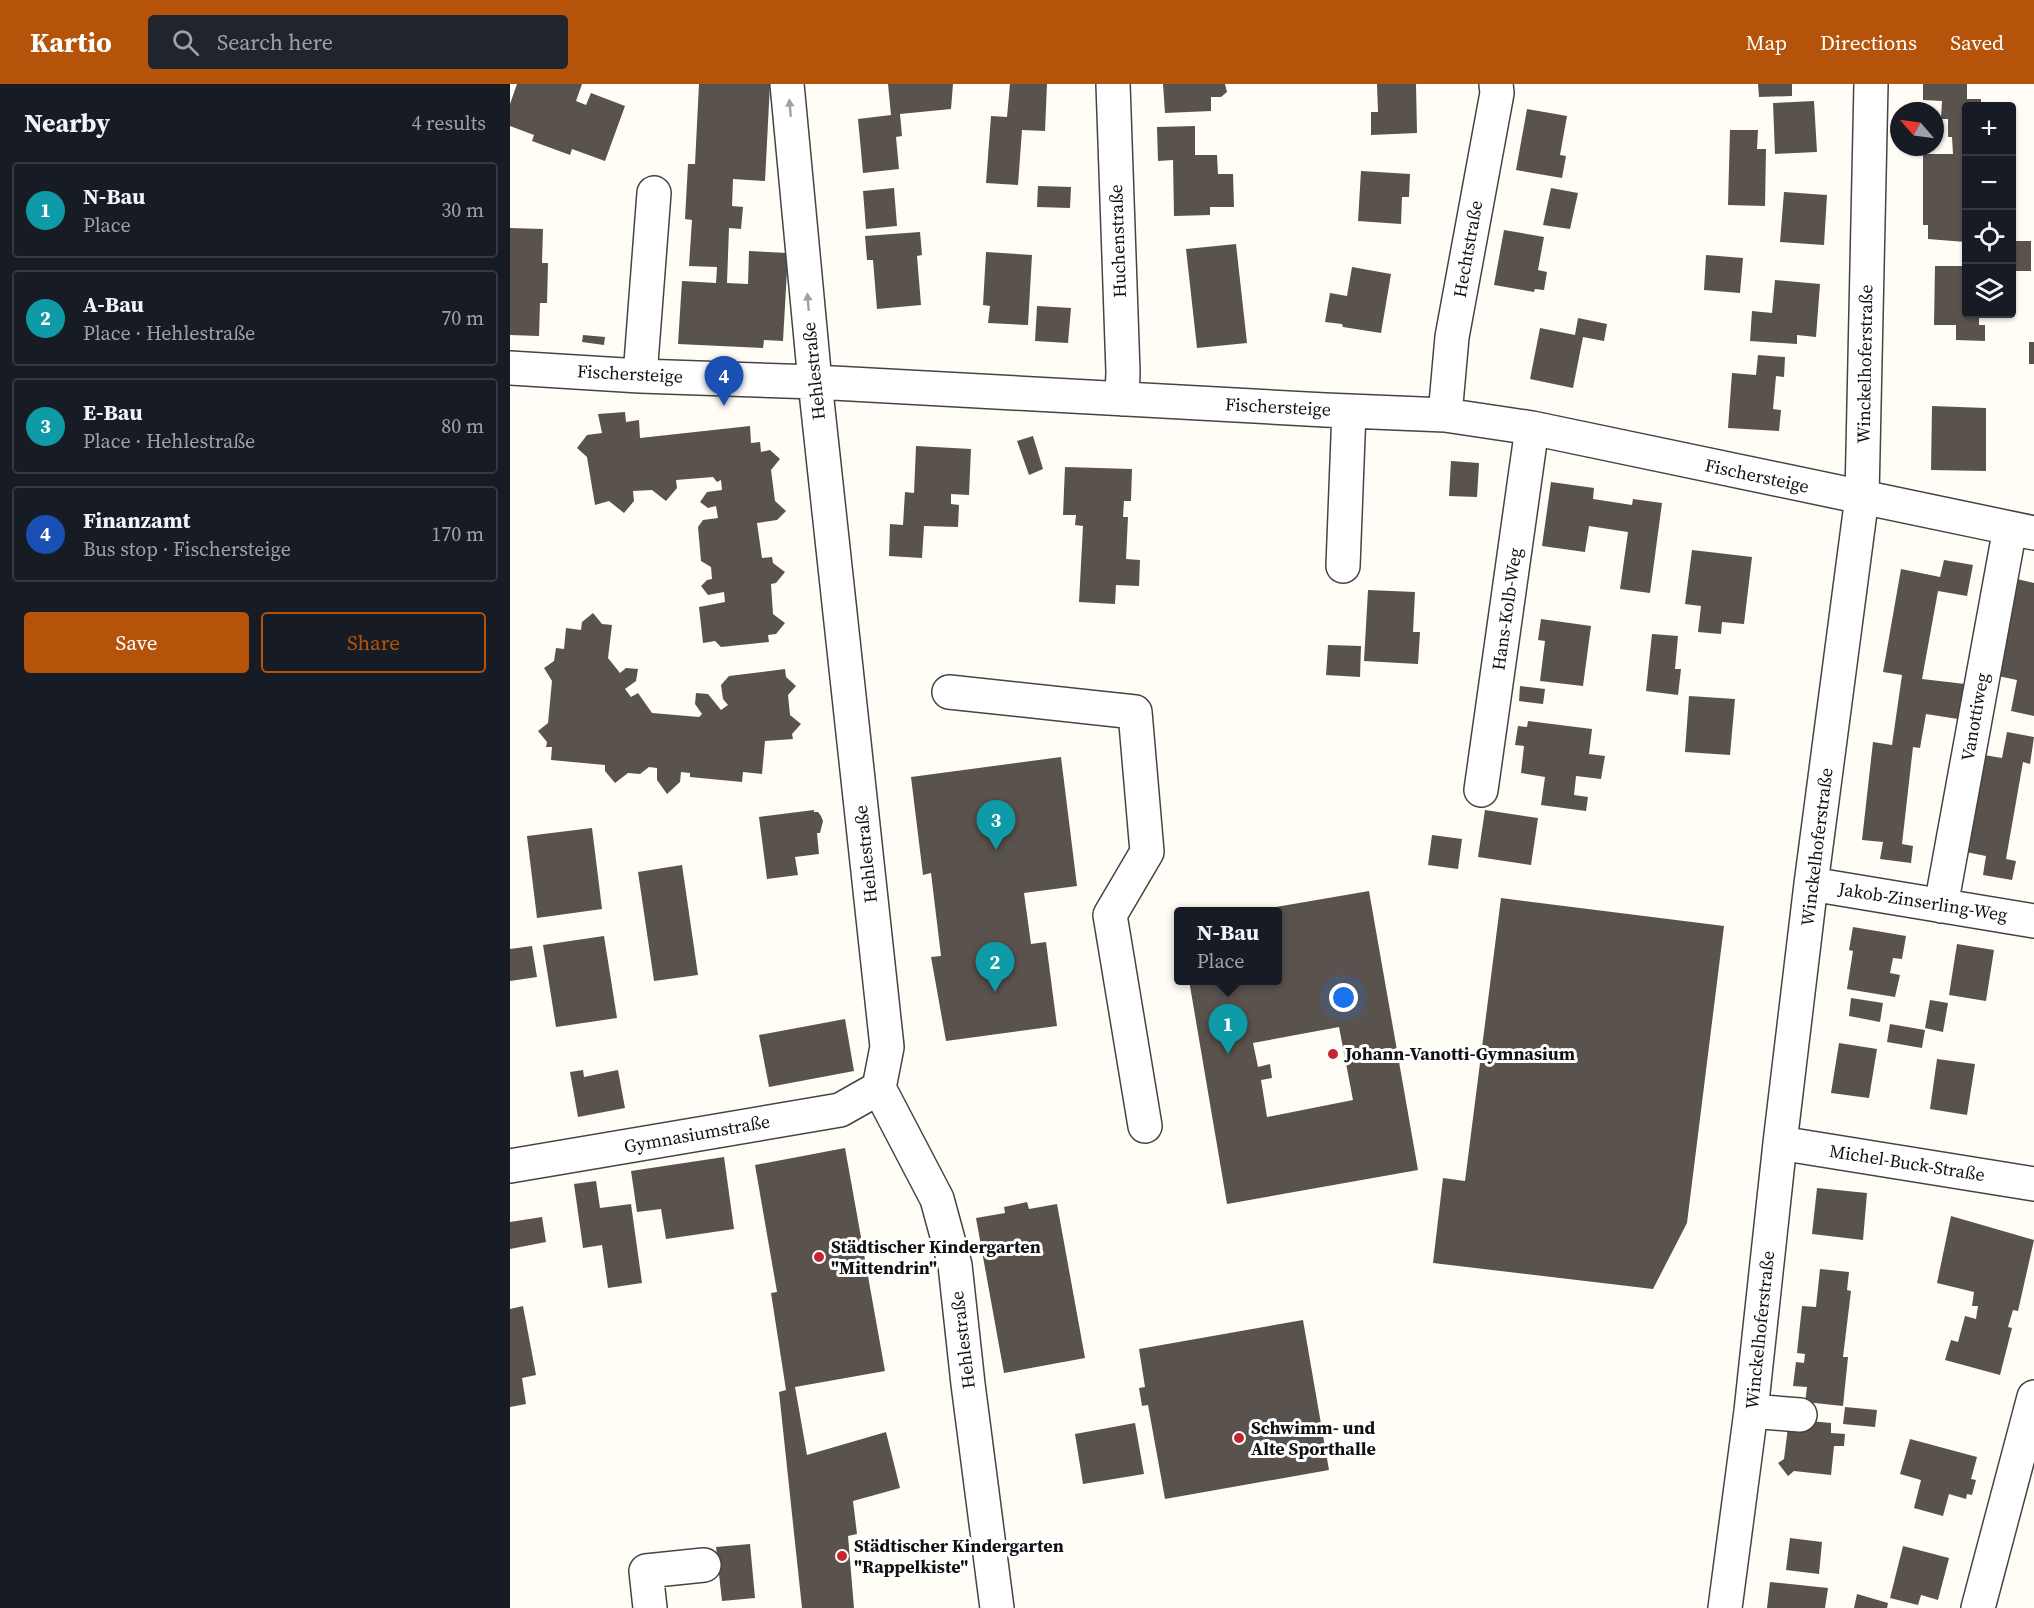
<!DOCTYPE html>
<html lang="en">
<head>
<meta charset="utf-8">
<style>
	:root { --surface:#171b24; --page:#20242c; --text:#f1f3f6; --muted:#9ea1a6; --line:#363941; --accent:#b45309 }
	body { margin:0; font-family:"Source Serif 4",serif; background:var(--page); color:var(--text) }
	.controls { position:absolute; right:18px; top:18px; display:grid; overflow:hidden; border-radius:6px; box-shadow:0 2px 4px #0004 }
	.controls button { width:54px; height:54px; display:grid; place-items:center; padding:0; border:0; border-bottom:2px solid var(--line); background:var(--surface); color:var(--text); font:30px sans-serif }
	.compass { position:absolute; left:1380px; top:18px; width:54px; height:54px; border-radius:50%; background:var(--surface); box-shadow:0 2px 4px #0004; rotate:298deg }
	.you { position:absolute; left:834px; top:914px; width:21px; height:21px; margin:-15px; border:4px solid #fff; border-radius:50%; background:#1a73e8; box-shadow:0 0 0 9px #1a73e833 }
	.badge { display:grid; place-items:center; width:39px; height:39px; border-radius:50%; background:var(--accent); color:#fff; font-size:20px; font-weight:700 }
	.pin { position:absolute; translate:-50% -50px; filter:drop-shadow(0 2px 3px #0008) }
	.pin::after { content:''; position:absolute; top:32px; width:21px; height:18px; background:inherit; clip-path:polygon(0 0,100% 0,50% 100%) }
	.popup { position:absolute; left:664px; top:823px; width:108px; height:78px; box-sizing:border-box; display:grid; place-content:center; border-radius:6px; background:var(--surface); filter:drop-shadow(0 2px 4px #0005); font-size:20px; white-space:nowrap; color:var(--muted) }
	.popup b { font-size:22px; color:var(--text) }
	.popup::after { content:''; position:absolute; left:50%; top:100%; margin-left:-12px; border:12px solid transparent; border-top-color:var(--surface) }
	.list { margin:0; padding:0; list-style:none }
	h2 { display:flex; justify-content:space-between; align-items:center; height:78px; margin:0; padding:0 24px; font-size:26px }
	h2 small { font-size:20px; font-weight:400; color:var(--muted) }
	.list li { display:grid; grid-template-columns:39px 1fr auto; gap:18px; align-items:center; box-sizing:border-box; height:96px; margin:0 12px 12px; padding:0 12px; border:2px solid var(--line); border-radius:6px }
	.list b { display:block; font-size:22px; white-space:nowrap }
	.list p { margin:0; font-size:20px; white-space:nowrap; color:var(--muted) }
	.list em { font-size:20px; font-style:normal; color:var(--muted) }
	.actions { display:flex; gap:12px; padding:18px 24px }
	.actions a { flex:1; padding:14px 0; border:2px solid var(--accent); border-radius:6px; text-align:center; font-size:21px; color:var(--accent) }
	.actions .main { background:var(--accent); color:#fff }
	.icon { flex:none; width:33px; height:33px; fill:none; stroke:currentColor; stroke-width:2; stroke-linecap:round; stroke-linejoin:round }
	.map { position:relative; flex:none; width:1524px; height:1524px; overflow:hidden }
	header { display:flex; align-items:center; gap:36px; box-sizing:border-box; height:84px; padding:0 30px; background:var(--accent); color:#fff }
	header strong { font-size:28px }
	nav { display:flex; gap:33px; margin-inline-start:auto; font-size:21px }
	.search { width:420px; height:54px; background:var(--page); display:flex; align-items:center; gap:15px; box-sizing:border-box; padding:0 21px; border-radius:6px; color:var(--muted); font-size:22px }
	main { display:flex }
	aside { flex:1; background:var(--surface) }
	.map>svg:first-child { display:block }
	.building { fill:#5a524d; fill-rule:evenodd }
	.lines { fill:none; stroke-linecap:round; stroke-linejoin:round }
	.minor-casing { stroke:#444; stroke-width:36 }
	.minor { stroke:#fff; stroke-width:33 }
	.oneway { fill:#a0a0a0 }
	.poi-dot { fill:#c4262e; stroke:#fff; stroke-width:2 }
	.labels { text-anchor:middle; stroke-width:6; stroke-linejoin:round; paint-order:stroke }
	.street-label { font-size:18px; fill:#111; stroke:#fff }
	.poi-label { font-size:18px; font-weight:bold; fill:#111; stroke:#fff; text-anchor:start }
</style>
</head>
<body>
<header>
<strong>Kartio</strong>
<div class="search"><svg class="icon" aria-label="search" viewBox="0 0 24 24"><circle cx="10" cy="10" r="6"/><path d="M15 15l6 6"/></svg>Search here</div>
<nav><a>Map</a><a>Directions</a><a>Saved</a></nav>
</header>
<main>
<aside>
<h2>Nearby<small>4 results</small></h2>
<ul class="list">
<li><span class="badge" style="background:#0f9aa8">1</span><div><b>N-Bau</b><p>Place</p></div><em>30 m</em></li>
<li><span class="badge" style="background:#0f9aa8">2</span><div><b>A-Bau</b><p>Place · Hehlestraße</p></div><em>70 m</em></li>
<li><span class="badge" style="background:#0f9aa8">3</span><div><b>E-Bau</b><p>Place · Hehlestraße</p></div><em>80 m</em></li>
<li><span class="badge" style="background:#1a4fb4">4</span><div><b>Finanzamt</b><p>Bus stop · Fischersteige</p></div><em>170 m</em></li>
</ul>
<div class="actions"><a class="main">Save</a><a>Share</a></div>
</aside>
<div class="map">
<svg width="1524" height="1524" viewBox="0 0 1524 1524">
	<rect width="100%" height="100%" fill="#fffdf5"/>
	<!-- building -->
	<path class="building" d="M 7,0 L 72,0 L 66,17 L 76,21 L 81,9 L 115,22 L 95,77 L 62,65 L 60,71 L 22,57 L 24,51 L 0,42 L 0,20 Z
		M 189,0 L 260,0 L 255,97 L 223,95 L 222,122 L 233,123 L 231,145 L 219,144 L 217,199 L 238,200 L 239,167 L 278,169 L 273,257 L 254,256 L 253,264 L 168,260 L 172,197 L 206,199 L 207,183 L 179,182 L 182,136 L 175,135 L 178,80 L 185,80 Z
		M 378,0 L 443,0 L 441,25 L 390,30 L 392,52 L 386,53 L 389,85 L 353,89 L 348,35 L 381,31 Z
		M 500,0 L 537,0 L 535,47 L 512,46 L 508,101 L 476,99 L 481,32 L 497,33 Z
		M 653,0 L 715,0 L 717,8 L 711,13 L 701,13 L 701,27 L 655,29 Z
		M 867,0 L 906,0 L 907,49 L 861,51 L 861,28 L 868,28 Z
		M 1248,0 L 1282,0 L 1282,12 L 1249,13 Z
		M 1413,0 L 1457,0 L 1457,15 L 1471,15 L 1471,22 L 1456,22 L 1455,158 L 1418,155 L 1418,141 L 1413,141 L 1413,70 L 1443,70 L 1442,53 L 1438,53 L 1438,35 L 1431,35 L 1432,17 L 1413,16 Z
		M 1304,17 L 1307,68 L 1265,70 L 1263,19 Z
		M 1017,25 L 1057,32 L 1050,71 L 1056,72 L 1052,94 L 1006,86 Z
		M 685,42 L 685,71 L 707,71 L 708,90 L 723,90 L 724,123 L 700,123 L 700,131 L 664,132 L 663,76 L 648,77 L 647,43 Z
		M 1220,46 L 1248,46 L 1247,65 L 1256,65 L 1255,122 L 1218,121 Z
		M 851,87 L 900,90 L 899,113 L 892,113 L 891,140 L 848,137 Z
		M 528,102 L 561,103 L 560,124 L 527,123 Z
		M 384,104 L 387,142 L 356,145 L 353,107 Z
		M 1041,104 L 1068,109 L 1060,145 L 1033,141 Z
		M 1274,108 L 1317,111 L 1314,161 L 1270,158 Z
		M 0,144 L 33,145 L 32,179 L 38,179 L 37,219 L 30,219 L 29,252 L 0,251 Z
		M 994,146 L 1034,153 L 1028,186 L 1037,188 L 1034,206 L 1025,205 L 1024,208 L 984,201 Z
		M 410,148 L 412,171 L 407,172 L 411,221 L 367,225 L 363,176 L 357,176 L 355,152 Z
		M 1502,157 L 1521,157 L 1521,187 L 1502,187 Z
		M 726,160 L 737,259 L 687,264 L 676,165 Z
		M 476,168 L 522,171 L 518,241 L 478,239 L 480,222 L 473,221 Z
		M 1196,171 L 1233,174 L 1230,209 L 1194,206 Z
		M 1425,182 L 1456,182 L 1456,230 L 1469,230 L 1469,241 L 1475,241 L 1475,257 L 1446,256 L 1446,241 L 1424,241 Z
		M 842,183 L 881,190 L 871,249 L 833,243 L 832,240 L 815,238 L 820,209 L 837,212 Z
		M 1265,196 L 1310,200 L 1306,253 L 1287,251 L 1287,260 L 1240,257 L 1242,227 L 1262,229 Z
		M 527,222 L 561,224 L 558,259 L 525,257 Z
		M 1068,234 L 1097,240 L 1094,257 L 1073,253 L 1063,304 L 1020,295 L 1030,244 L 1065,251 Z
		M 73,251 L 95,253 L 94,261 L 72,258 Z
		M 1519,258 L 1524,258 L 1524,280 L 1519,280 Z
		M 1248,271 L 1275,273 L 1274,293 L 1266,292 L 1263,325 L 1271,326 L 1269,347 L 1218,344 L 1222,289 L 1246,291 Z
		M 1422,322 L 1476,324 L 1476,387 L 1421,386 Z
		M 115,328 L 116,338 L 129,336 L 130,354 L 240,342 L 241,359 L 250,358 L 251,368 L 260,366 L 270,375 L 261,386 L 265,417 L 276,427 L 267,436 L 247,439 L 252,474 L 262,473 L 263,479 L 275,488 L 266,499 L 261,500 L 263,530 L 275,539 L 266,550 L 258,551 L 259,558 L 211,563 L 205,557 L 193,559 L 189,523 L 215,518 L 214,508 L 198,511 L 191,502 L 197,496 L 202,495 L 201,483 L 191,477 L 188,443 L 193,436 L 208,434 L 206,422 L 198,424 L 190,418 L 197,408 L 212,406 L 211,396 L 207,398 L 203,393 L 166,396 L 167,404 L 156,417 L 142,406 L 123,407 L 124,417 L 114,429 L 99,417 L 85,421 L 77,373 L 67,364 L 77,351 L 92,349 L 88,330 Z
		M 523,352 L 533,385 L 519,391 L 507,357 Z
		M 406,362 L 461,365 L 459,411 L 441,410 L 441,420 L 449,421 L 448,443 L 414,442 L 412,474 L 379,472 L 380,440 L 393,441 L 395,408 L 404,409 Z
		M 941,377 L 969,379 L 967,413 L 939,412 Z
		M 555,383 L 622,385 L 621,417 L 614,417 L 613,433 L 618,433 L 616,475 L 630,476 L 629,502 L 606,501 L 605,520 L 569,518 L 573,442 L 565,441 L 566,431 L 553,431 Z
		M 1041,398 L 1084,404 L 1083,415 L 1122,421 L 1123,415 L 1152,419 L 1140,509 L 1110,505 L 1118,448 L 1079,442 L 1075,468 L 1032,462 Z
		M 1182,466 L 1242,473 L 1234,540 L 1212,538 L 1211,550 L 1188,548 L 1191,522 L 1175,520 Z
		M 1434,476 L 1463,481 L 1457,512 L 1428,507 L 1412,595 L 1455,600 L 1448,635 L 1416,630 L 1410,664 L 1403,663 L 1392,760 L 1403,762 L 1401,779 L 1370,775 L 1373,758 L 1352,756 L 1363,658 L 1382,661 L 1392,591 L 1373,588 L 1391,485 L 1430,493 Z
		M 1507,495 L 1524,499 L 1524,632 L 1501,627 L 1507,596 L 1488,592 Z
		M 858,506 L 905,508 L 903,548 L 910,548 L 908,580 L 854,577 Z
		M 83,529 L 92,540 L 102,541 L 98,574 L 110,589 L 116,584 L 128,585 L 126,597 L 115,605 L 121,613 L 128,609 L 142,629 L 189,633 L 192,630 L 185,620 L 186,609 L 198,610 L 211,626 L 218,621 L 213,615 L 211,601 L 219,592 L 275,585 L 276,593 L 286,602 L 278,611 L 280,631 L 291,640 L 282,650 L 283,655 L 255,657 L 252,690 L 233,688 L 232,698 L 180,693 L 180,689 L 171,688 L 170,698 L 157,710 L 147,696 L 147,684 L 139,683 L 130,690 L 118,689 L 105,699 L 95,687 L 95,681 L 41,676 L 42,663 L 36,663 L 37,658 L 28,647 L 38,639 L 42,597 L 34,584 L 44,577 L 46,564 L 54,565 L 56,544 L 71,546 L 72,538 Z
		M 1031,535 L 1081,542 L 1073,602 L 1030,597 L 1035,557 L 1028,556 Z
		M 1142,550 L 1168,552 L 1165,585 L 1171,585 L 1168,611 L 1136,607 Z
		M 818,561 L 851,562 L 850,593 L 816,591 Z
		M 1010,602 L 1035,605 L 1033,620 L 1009,617 Z
		M 1179,612 L 1225,615 L 1220,671 L 1175,668 Z
		M 1018,637 L 1082,645 L 1079,670 L 1095,672 L 1091,695 L 1066,692 L 1064,711 L 1078,713 L 1076,727 L 1031,721 L 1035,693 L 1011,689 L 1014,662 L 1005,661 L 1008,642 L 1017,643 Z
		M 1497,648 L 1524,653 L 1520,680 L 1513,678 L 1496,775 L 1506,777 L 1502,796 L 1473,791 L 1476,772 L 1456,768 L 1474,671 L 1492,674 Z
		M 551,673 L 567,802 L 514,809 L 521,860 L 536,858 L 547,942 L 436,957 L 421,873 L 431,872 L 421,789 L 413,791 L 401,693 Z
		M 304,726 L 304,728 L 308,728 L 311,732 L 313,737 L 310,749 L 307,749 L 309,770 L 285,773 L 288,791 L 257,795 L 249,733 Z
		M 975,726 L 1028,734 L 1021,781 L 968,773 Z
		M 82,744 L 92,825 L 27,834 L 17,752 Z
		M 922,751 L 952,755 L 948,785 L 918,781 Z
		M 172,781 L 188,891 L 144,897 L 128,788 Z
		M 859,807 L 908,1086 L 717,1120 L 679,896 L 768,896 L 768,828 L 749,826 ZM 829,943 L 843,1016 L 757,1033 L 751,996 L 762,994 L 760,980 L 748,983 L 743,959 Z
		M 991,814 L 1214,842 L 1177,1139 L 1143,1205 L 923,1179 L 933,1094 L 955,1097 Z
		M 1343,843 L 1396,852 L 1392,875 L 1383,874 L 1380,889 L 1390,891 L 1385,913 L 1337,905 L 1343,867 L 1339,866 Z
		M 94,852 L 107,934 L 46,943 L 33,861 Z
		M 1447,860 L 1484,866 L 1476,917 L 1439,911 Z
		M 22,862 L 27,893 L 0,897 L 0,865 Z
		M 1341,914 L 1373,919 L 1370,938 L 1339,932 Z
		M 1420,916 L 1438,919 L 1433,948 L 1415,944 Z
		M 335,935 L 344,987 L 259,1003 L 249,951 Z
		M 1380,940 L 1415,946 L 1412,964 L 1377,958 Z
		M 1329,959 L 1367,965 L 1359,1014 L 1321,1009 Z
		M 1427,975 L 1465,980 L 1457,1031 L 1420,1025 Z
		M 73,986 L 74,993 L 108,986 L 115,1024 L 68,1033 L 60,988 Z
		M 335,1064 L 375,1287 L 285,1303 L 297,1371 L 376,1348 L 390,1404 L 343,1417 L 347,1450 L 338,1452 L 344,1524 L 292,1524 L 269,1308 L 276,1306 L 261,1209 L 267,1208 L 245,1081 Z
		M 214,1073 L 224,1145 L 156,1155 L 151,1125 L 127,1128 L 121,1087 Z
		M 86,1097 L 90,1124 L 121,1120 L 132,1199 L 98,1204 L 92,1161 L 73,1164 L 64,1100 Z
		M 1307,1104 L 1357,1109 L 1353,1156 L 1302,1150 Z
		M 517,1118 L 519,1125 L 547,1120 L 575,1274 L 494,1289 L 466,1134 L 495,1129 L 494,1123 Z
		M 1441,1132 L 1524,1156 L 1508,1227 L 1503,1226 L 1498,1243 L 1502,1244 L 1490,1291 L 1435,1276 L 1441,1256 L 1448,1258 L 1455,1232 L 1466,1235 L 1468,1222 L 1462,1222 L 1464,1208 L 1427,1199 Z
		M 32,1133 L 36,1158 L 0,1165 L 0,1138 Z
		M 1310,1185 L 1339,1188 L 1337,1206 L 1341,1207 L 1333,1273 L 1338,1273 L 1333,1322 L 1295,1318 L 1297,1303 L 1283,1302 L 1286,1278 L 1294,1279 L 1295,1270 L 1287,1269 L 1292,1222 L 1306,1223 Z
		M 13,1222 L 26,1291 L 12,1294 L 16,1320 L 0,1323 L 0,1225 Z
		M 793,1236 L 819,1386 L 655,1415 L 638,1321 L 632,1322 L 629,1304 L 635,1303 L 629,1265 Z
		M 1335,1323 L 1367,1326 L 1365,1343 L 1333,1340 Z
		M 1279,1335 L 1321,1339 L 1321,1349 L 1335,1350 L 1334,1362 L 1324,1362 L 1321,1391 L 1284,1387 L 1278,1392 L 1268,1379 L 1274,1375 Z
		M 625,1339 L 634,1390 L 573,1400 L 565,1350 Z
		M 1400,1355 L 1467,1373 L 1461,1395 L 1466,1396 L 1462,1411 L 1457,1410 L 1456,1415 L 1439,1410 L 1433,1432 L 1404,1424 L 1411,1396 L 1390,1390 Z
		M 1280,1454 L 1312,1458 L 1309,1490 L 1276,1486 Z
		M 240,1460 L 245,1514 L 212,1517 L 206,1463 Z
		M 1393,1462 L 1439,1474 L 1428,1516 L 1411,1511 L 1408,1521 L 1380,1514 Z
		M 1260,1498 L 1318,1504 L 1315,1524 L 1257,1524 Z
		M 1347,1510 L 1378,1519 L 1377,1524 L 1344,1524 Z"/>
	<g class="lines">
		<!-- minor casing -->
		<g class="minor-casing">
			<path id="minor" d="M 277,0 L 305,298 L 377,963 L 369,1004 L 427,1115 L 445,1181 L 458,1300 L 487,1524
				M 603,0 L 613,288 L 612,315
				M 0,284 L 130,292 L 305,298 L 815,326 L 935,331 L 1022,344 L 1524,449
				M 130,292 L 144,109
				M 935,331 L 942,253 L 987,9 L 986,0
				M 833,482 L 839,327
				M 439,608 L 625,628 L 637,768 L 600,831 L 635,1042
				M 971,706 L 1022,344
				M 1301,800 L 1524,837
				M 1431,822 L 1500,444
				M 1270,1059 L 1524,1100
				M 0,1082 L 330,1026 L 369,1004
				M 1241,1327 L 1290,1331
				M 140,1524 L 136,1487 L 194,1481
				M 1215,1524 L 1241,1327 L 1270,1059 L 1301,800 L 1352,413 L 1361,0
				M 1468,1524 L 1524,1313"/>
		</g>
		<!-- minor -->
		<use href="#minor" class="minor"/>
	</g>
	<!-- one-way arrows -->
	<defs><path id="oneway-solid" d="M-6-.8H1V-3.2L6.5 0L1 3.2V.8H-6Z" transform="scale(1.5)"/></defs>
	<g class="oneway">
		<use href="#oneway-solid" transform="translate(280 24) rotate(-95)"/>
		<use href="#oneway-solid" transform="translate(298 218) rotate(-95)"/>
	</g>
	<!-- markers -->
	<g class="poi-dot">
		<circle cx="823" cy="970" r="6"/>
		<circle cx="309" cy="1173" r="6"/>
		<circle cx="729" cy="1354" r="6"/>
		<circle cx="332" cy="1472" r="6"/>
	</g>
	<g class="labels">
		<!-- street labels -->
		<g class="street-label">
			<text transform="translate(608 157) rotate(-92)" y="6">Huchenstraße</text>
			<text transform="translate(958 165) rotate(-80)" y="6">Hechtstraße</text>
			<text transform="translate(1355 280) rotate(-89)" y="6">Winckelhoferstraße</text>
			<text transform="translate(304 287) rotate(-96)" y="6">Hehlestraße</text>
			<text transform="translate(120 290) rotate(3)" y="6">Fischersteige</text>
			<text transform="translate(768 323) rotate(3)" y="6">Fischersteige</text>
			<text transform="translate(1247 392) rotate(12)" y="6">Fischersteige</text>
			<text transform="translate(997 525) rotate(-82)" y="6">Hans-Kolb-Weg</text>
			<text transform="translate(1465 633) rotate(-80)" y="6">Vanottiweg</text>
			<text transform="translate(1307 763) rotate(-83)" y="6">Winckelhoferstraße</text>
			<text transform="translate(356 770) rotate(-96)" y="6">Hehlestraße</text>
			<text transform="translate(1413 818) rotate(9)" y="6">Jakob-Zinserling-Weg</text>
			<text transform="translate(187 1050) rotate(-10)" y="6">Gymnasiumstraße</text>
			<text transform="translate(1397 1079) rotate(9)" y="6">Michel-Buck-Straße</text>
			<text transform="translate(1250 1246) rotate(-84)" y="6">Winckelhoferstraße</text>
			<text transform="translate(453 1256) rotate(-97)" y="6">Hehlestraße</text>
		</g>
		<!-- poi labels -->
		<g class="poi-label">
			<text x="835" y="976">Johann-Vanotti-Gymnasium</text>
			<text x="321" y="1169">Städtischer Kindergarten<tspan x="321" dy="21">"Mittendrin"</tspan></text>
			<text x="741" y="1350">Schwimm- und<tspan x="741" dy="21">Alte Sporthalle</tspan></text>
			<text x="344" y="1468">Städtischer Kindergarten<tspan x="344" dy="21">"Rappelkiste"</tspan></text>
		</g>
	</g>
</svg>
<div class="controls">
<button>+</button>
<button>−</button>
<button><svg class="icon" aria-label="locate" viewBox="0 0 24 24"><circle cx="12" cy="12" r="6"/><path d="M12 2v4M12 18v4M2 12h4M18 12h4"/></svg></button>
<button><svg class="icon" aria-label="layers" viewBox="0 0 24 24"><path d="M12 4l9 5-9 5-9-5zM3 14l9 5 9-5"/></svg></button>
</div>
<svg class="compass" viewBox="-18 -18 36 36"><path d="M0-13l5 13h-10z" fill="#e53935"/><path d="M0 13l5-13h-10z" fill="#9ea1a6"/></svg>
<div class="you"></div>
<div class="pin badge" style="left:718px;top:970px;background:#0f9aa8">1</div>
<div class="popup"><b>N-Bau</b>Place</div>
<div class="pin badge" style="left:485px;top:908px;background:#0f9aa8">2</div>
<div class="pin badge" style="left:486px;top:766px;background:#0f9aa8">3</div>
<div class="pin badge" style="left:214px;top:322px;background:#1a4fb4">4</div>
</div>
</main>
</body>
</html>
